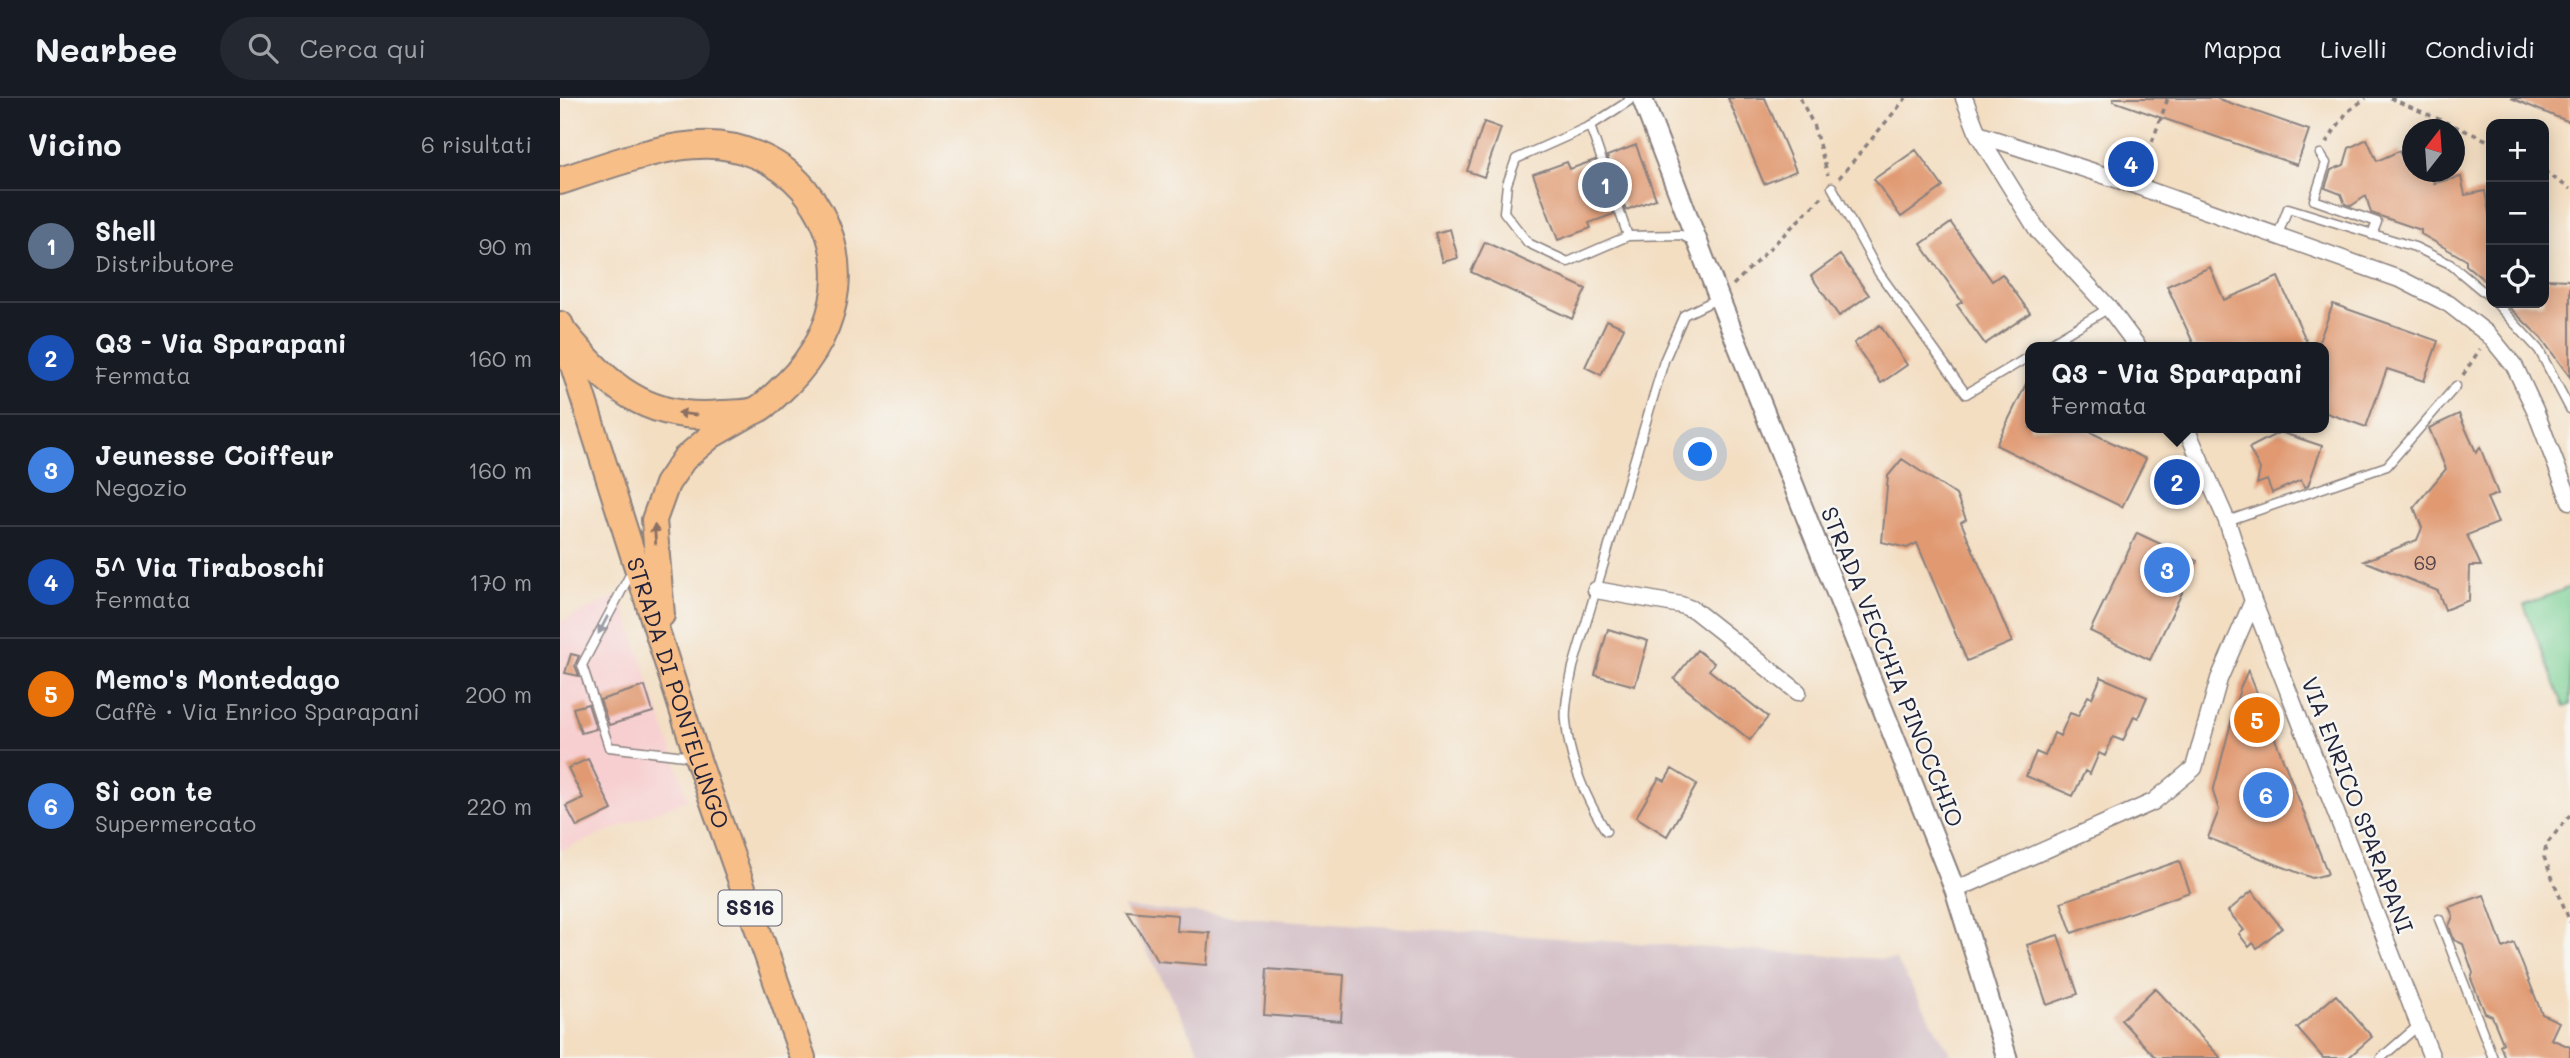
<!DOCTYPE html>
<html lang="it">
<head>
<meta charset="utf-8">
<style>
	:root { --surface:#171b24; --page:#242831; --text:#f1f3f6; --muted:#9ea1a6; --line:#363941; --accent:#c8321e }
	body { margin:0; font-family:Mali,sans-serif; background:var(--page); color:var(--text) }
	.controls { position:absolute; right:21px; top:21px; display:grid; overflow:hidden; border-radius:14px; box-shadow:0 4px 18px #0003 }
	.controls button { width:63px; height:63px; display:grid; place-items:center; padding:0; border:0; border-bottom:2px solid var(--line); background:var(--surface); color:var(--text); font:35px sans-serif }
	.compass { position:absolute; left:1842px; top:21px; width:63px; height:63px; border-radius:50%; background:var(--surface); box-shadow:0 4px 18px #0003; rotate:17deg }
	.you { position:absolute; left:1141px; top:357px; width:24px; height:24px; margin:-18px; border:5px solid #fff; border-radius:50%; background:#1a73e8; box-shadow:0 0 0 10px #1a73e833 }
	.badge { display:grid; place-items:center; width:46px; height:46px; border-radius:50%; background:var(--accent); color:#fff; font-size:23px; font-weight:700 }
	.pin { position:absolute; translate:-50% -50%; border:4px solid #fff; box-shadow:0 2px 7px #0006 }
	.popup { position:absolute; left:1465px; top:244px; width:304px; height:91px; box-sizing:border-box; display:grid; place-content:center; border-radius:14px; background:var(--surface); filter:drop-shadow(0 2px 5px #0005); font-size:23px; white-space:nowrap; color:var(--muted) }
	.popup b { font-size:26px; color:var(--text) }
	.popup::after { content:''; position:absolute; left:50%; top:100%; margin-left:-14px; border:14px solid transparent; border-top-color:var(--surface) }
	.list { margin:0; padding:0; list-style:none }
	h2 { display:flex; justify-content:space-between; align-items:center; height:91px; margin:0; padding:0 28px; font-size:30px }
	h2 small { font-size:23px; font-weight:400; color:var(--muted) }
	.list li { display:grid; grid-template-columns:46px 1fr auto; gap:21px; align-items:center; box-sizing:border-box; height:112px; padding:0 28px; border-top:2px solid var(--line) }
	.list b { display:block; font-size:26px; white-space:nowrap }
	.list p { margin:0; font-size:23px; white-space:nowrap; color:var(--muted) }
	.list em { font-size:23px; font-style:normal; color:var(--muted) }
	.icon { flex:none; width:38px; height:38px; fill:none; stroke:currentColor; stroke-width:2; stroke-linecap:round; stroke-linejoin:round }
	.map { position:relative; flex:none; width:2010px; height:960px; overflow:hidden }
	header { display:flex; align-items:center; gap:42px; box-sizing:border-box; height:98px; padding:0 35px; background:var(--surface); border-bottom:2px solid var(--line) }
	header strong { font-size:33px }
	nav { display:flex; gap:38px; margin-inline-start:auto; font-size:24px }
	.search { width:490px; height:63px; background:var(--page); display:flex; align-items:center; gap:18px; box-sizing:border-box; padding:0 24px; border-radius:38px; color:var(--muted); font-size:26px }
	main { display:flex }
	aside { flex:1; background:var(--surface) }
	.map>svg:first-child { display:block }
	.built { fill:#f7cfd0 }
	.industrial { fill:#d2bdc5 }
	.green { fill:#78cf93; stroke:#4d7867; stroke-width:2 }
	.building { fill:#e09971 }
	.lines { fill:none; stroke-linecap:round; stroke-linejoin:round }
	.service-casing { stroke:#8a807e; stroke-width:11 }
	.minor-casing { stroke:#8a807e; stroke-width:19 }
	.tertiary-casing { stroke:#8a807e; stroke-width:23 }
	.primary-casing { stroke:#8a807e; stroke-width:28 }
	.trunk-casing { stroke:#8a807e; stroke-width:30 }
	.path { stroke:#8a807e; stroke-width:3.5; stroke-dasharray:5 5; stroke-linecap:butt }
	.service { stroke:#fff; stroke-width:8 }
	.minor { stroke:#fff; stroke-width:16 }
	.tertiary { stroke:#fff; stroke-width:19 }
	.primary { stroke:#f7be88; stroke-width:24 }
	.trunk { stroke:#f7be88; stroke-width:26 }
	.oneway { fill:#8c7062 }
	.oneway2 { fill:#9c9ca7 }
	.labels { text-anchor:middle; stroke-width:5; stroke-linejoin:round; paint-order:stroke }
	.number-label { font-size:19px; fill:#524048 }
	.shield { fill:#f6f6f2; stroke:#626272; stroke-width:2 }
	.shield-label { font-size:21px; font-weight:bold; fill:#22223b }
	.street-label { font-size:23px; fill:#22223b; stroke:#f6f6f2 }
</style>
</head>
<body>
<header>
<strong>Nearbee</strong>
<div class="search"><svg class="icon" aria-label="search" viewBox="0 0 24 24"><circle cx="10" cy="10" r="6"/><path d="M15 15l6 6"/></svg>Cerca qui</div>
<nav><a>Mappa</a><a>Livelli</a><a>Condividi</a></nav>
</header>
<main>
<aside>
<h2>Vicino<small>6 risultati</small></h2>
<ul class="list">
<li><span class="badge" style="background:#5c6f8a">1</span><div><b>Shell</b><p>Distributore</p></div><em>90 m</em></li>
<li><span class="badge" style="background:#1a4fb4">2</span><div><b>Q3 - Via Sparapani</b><p>Fermata</p></div><em>160 m</em></li>
<li><span class="badge" style="background:#3f7fe0">3</span><div><b>Jeunesse Coiffeur</b><p>Negozio</p></div><em>160 m</em></li>
<li><span class="badge" style="background:#1a4fb4">4</span><div><b>5^ Via Tiraboschi</b><p>Fermata</p></div><em>170 m</em></li>
<li><span class="badge" style="background:#e8710a">5</span><div><b>Memo's Montedago</b><p>Caffè · Via Enrico Sparapani</p></div><em>200 m</em></li>
<li><span class="badge" style="background:#3f7fe0">6</span><div><b>Sì con te</b><p>Supermercato</p></div><em>220 m</em></li>
</ul>
</aside>
<div class="map">
<svg width="2010" height="960" viewBox="0 0 2010 960">
	<rect width="100%" height="100%" fill="#f6f6f2"/>
	<filter id="ink" filterUnits="userSpaceOnUse"><feTurbulence type="fractalNoise" baseFrequency=".0143" numOctaves="2"/><feDisplacementMap in="SourceGraphic" scale="14" xChannelSelector="R" yChannelSelector="G"/><feConvolveMatrix kernelMatrix="1 2 1 2 8 2 1 2 1" color-interpolation-filters="sRGB"/></filter>
	<filter id="wash" filterUnits="userSpaceOnUse"><feTurbulence type="fractalNoise" baseFrequency=".00686" numOctaves="4" result="noise"/><feDisplacementMap in="SourceGraphic" scale="28" xChannelSelector="R" yChannelSelector="G"/><feGaussianBlur stdDeviation="1.57" result="paint"/><feColorMatrix in="noise" values="0 0 0 0 0 0 0 0 0 0 0 0 0 0 0 0 0 1.4 0 .05"/><feComposite in="paint" operator="in"/></filter>
	<g filter="url(#wash)">
		<rect width="100%" height="100%" fill="#f3dec2"/>
		<!-- built -->
		<path class="built" d="M 60,496 L 128,701 L 0,753 L 0,524 Z"/>
		<!-- industrial -->
		<path class="industrial" d="M 564,809 L 725,822 L 1336,862 L 1393,960 L 643,960 Z"/>
		<!-- green -->
		<path class="green" d="M 2010,489 L 2010,607 L 2004,609 L 1964,507 Z"/>
		<g id="blocks">
			<!-- building -->
			<path class="building" d="M 1168,0 L 1205,0 L 1236,73 L 1204,86 Z
				M 1554,0 L 1656,0 L 1749,32 L 1737,67 L 1553,3 Z
				M 1951,0 L 2010,0 L 2010,24 L 1994,18 Z
				M 924,24 L 941,30 L 924,79 L 907,73 Z
				M 1807,41 L 1817,63 L 1839,53 L 1847,70 L 1852,67 L 1852,74 L 1870,74 L 1874,85 L 1901,79 L 1905,97 L 1925,93 L 1931,126 L 1931,188 L 1906,167 L 1906,162 L 1861,136 L 1861,132 L 1811,115 L 1806,98 L 1791,108 L 1785,106 L 1781,96 L 1765,90 L 1771,72 L 1784,67 L 1789,50 Z
				M 1076,47 L 1096,101 L 1066,112 L 1047,58 Z
				M 1356,52 L 1383,89 L 1341,119 L 1314,81 Z
				M 1035,62 L 1054,116 L 1029,125 L 1031,130 L 998,142 L 973,76 L 1007,64 L 1010,71 Z
				M 1391,125 L 1432,183 L 1442,176 L 1470,215 L 1425,246 L 1397,207 L 1402,204 L 1361,146 Z
				M 890,131 L 898,160 L 883,164 L 875,135 Z
				M 925,144 L 1026,191 L 1012,221 L 911,174 Z
				M 1280,157 L 1309,197 L 1279,218 L 1251,178 Z
				M 1650,169 L 1664,202 L 1718,179 L 1749,249 L 1635,249 L 1607,188 Z
				M 1984,181 L 2010,182 L 2010,279 L 1981,240 L 1945,205 L 1984,205 Z
				M 1773,206 L 1878,243 L 1864,283 L 1827,271 L 1806,329 L 1764,314 L 1764,249 L 1757,249 Z
				M 1047,222 L 1064,230 L 1041,277 L 1025,269 Z
				M 1320,227 L 1347,267 L 1321,285 L 1294,245 Z
				M 1470,278 L 1470,330 L 1522,330 L 1586,361 L 1562,409 L 1436,347 Z
				M 1899,316 L 1916,354 L 1920,349 L 1938,396 L 1927,400 L 1938,425 L 1907,437 L 1921,468 L 1910,468 L 1909,502 L 1885,512 L 1878,493 L 1804,463 L 1857,442 L 1862,430 L 1854,409 L 1886,371 L 1869,330 Z
				M 1720,334 L 1762,348 L 1748,388 L 1744,389 L 1741,382 L 1712,395 L 1707,382 L 1697,386 L 1700,371 L 1689,350 Z
				M 1342,361 L 1396,397 L 1406,421 L 1401,424 L 1452,544 L 1407,563 L 1357,445 L 1347,450 L 1322,444 L 1328,378 Z
				M 1577,435 L 1637,463 L 1590,562 L 1530,533 Z
				M 1048,531 L 1088,543 L 1075,588 L 1035,577 Z
				M 1137,552 L 1154,565 L 1149,572 L 1208,619 L 1190,642 L 1114,581 Z
				M 11,556 L 19,558 L 15,567 L 19,578 L 5,575 Z
				M 1688,572 L 1768,776 L 1752,780 L 1648,740 L 1659,712 L 1653,694 L 1680,590 Z
				M 1541,579 L 1587,599 L 1578,620 L 1574,618 L 1563,643 L 1553,639 L 1545,658 L 1539,655 L 1530,676 L 1525,673 L 1513,698 L 1466,678 L 1476,654 L 1485,658 L 1494,635 L 1500,638 L 1510,615 L 1518,618 L 1528,598 L 1532,600 Z
				M 85,588 L 93,614 L 49,627 L 40,602 Z
				M 28,606 L 36,631 L 21,635 L 13,610 Z
				M 28,661 L 52,712 L 17,729 L 6,708 L 23,700 L 8,670 Z
				M 1112,671 L 1137,686 L 1107,738 L 1076,719 L 1099,680 L 1105,683 Z
				M 1619,763 L 1630,794 L 1512,835 L 1501,804 Z
				M 1692,793 L 1722,830 L 1697,850 L 1693,845 L 1689,849 L 1679,836 L 1684,832 L 1668,813 Z
				M 1924,797 L 1943,850 L 1954,845 L 1982,916 L 1999,924 L 1991,941 L 2010,949 L 2010,960 L 1945,960 L 1940,947 L 1943,945 L 1932,918 L 1925,915 L 1911,881 L 1913,875 L 1903,846 L 1894,842 L 1889,828 L 1893,818 L 1889,809 Z
				M 567,813 L 618,817 L 617,833 L 650,835 L 647,867 L 598,863 Z
				M 1498,837 L 1518,896 L 1487,907 L 1467,847 Z
				M 707,871 L 784,877 L 781,923 L 704,917 Z
				M 1595,890 L 1661,960 L 1596,960 L 1561,922 Z
				M 1776,897 L 1812,939 L 1788,960 L 1763,960 L 1737,930 Z"/>
		</g>
	</g>
	<g filter="url(#ink)">
		<use href="#blocks" fill-opacity="0" stroke="#8a807e" stroke-width="2"/>
		<g class="lines">
			<!-- service casing -->
			<g class="service-casing">
				<path id="service" d="M 1069,0 L 1069,3 L 1030,28 L 1068,138 L 1121,137 L 1133,143
					M 1030,28 L 956,61 L 947,86 L 944,114 L 968,145 L 1008,164 L 1068,138
					M 1760,56 L 1766,65 L 1754,102 L 1817,124 L 1812,137
					M 1272,89 L 1319,175 L 1406,296 L 1470,258
					M 1717,139 L 1728,110 L 1855,149 L 1890,166 L 1931,200
					M 1936,205 L 1979,252 L 2010,311
					M 1484,249 L 1549,210
					M 1667,423 L 1827,368 L 1896,288
					M 72,473 L 22,567 L 49,649 L 133,659
					M 1046,733 C 1025,699 1009,663 1006,623 C 1004,606 1010,586 1013,569 L 1104,263 L 1124,217 L 1159,200
					M 1879,821 L 1933,960
					M 1821,960 L 1859,927"/>
			</g>
			<!-- minor casing -->
			<g class="minor-casing">
				<path id="minor" d="M 1404,0 L 1418,36 L 1478,133 L 1549,210 L 1578,249
					M 1418,36 L 1577,88 L 1842,182 L 1889,206 L 1929,237 L 1955,269 L 1975,312 L 2010,403
					M 1626,330 L 1667,423 L 1693,503 L 1872,960
					M 1036,492 L 1121,507 L 1134,512 L 1238,594
					M 1395,792 L 1593,704 L 1634,670 L 1659,581 L 1693,503"/>
			</g>
			<!-- tertiary casing -->
			<g class="tertiary-casing">
				<path id="tertiary" d="M 1082,0 L 1159,200 L 1395,792 L 1447,960"/>
			</g>
			<!-- primary casing -->
			<g class="primary-casing">
				<g id="primary">
					<path id="s1" d="M 2,233 L 137,659 L 243,960"/>
					<path d="M 102,517 L 94,422 L 107,386 L 124,361 L 151,338 L 195,313"/>
				</g>
			</g>
			<!-- trunk casing -->
			<g class="trunk-casing">
				<path id="trunk" d="M 0,83 C 40,70 98,48 139,47 C 177,45 218,61 243,90 C 295,153 282,231 227,286 C 218,294 205,309 194,313 C 185,316 172,315 162,316 C 87,324 46,287 2,232 L 0,227"/>
			</g>
			<!-- path -->
			<path class="path" d="M 1240,0 L 1253,26 L 1268,77
				M 1830,0 L 1931,44
				M 1766,45 L 1787,14 L 1806,0
				M 1582,72 L 1608,0
				M 1984,73 L 2010,91
				M 1279,80 L 1346,0
				M 1173,187 L 1262,99
				M 1903,277 L 1920,251
				M 2010,717 L 1986,747 L 1984,759 L 2010,824"/>
			<!-- service -->
			<use href="#service" class="service"/>
			<!-- minor -->
			<use href="#minor" class="minor"/>
			<!-- tertiary -->
			<use href="#tertiary" class="tertiary"/>
			<!-- primary -->
			<use href="#primary" class="primary"/>
			<!-- trunk -->
			<use href="#trunk" class="trunk"/>
		</g>
		<!-- one-way arrows -->
		<defs><path id="oneway-solid" d="M-6-.8H1V-3.2L6.5 0L1 3.2V.8H-6Z" transform="scale(1.75)"/></defs>
		<g class="oneway">
			<use href="#oneway-solid" transform="translate(127 316) rotate(-174)"/>
			<use href="#oneway-solid" transform="translate(95 436) rotate(-94)"/>
		</g>
		<use class="oneway2" href="#oneway-solid" transform="translate(43 527) rotate(118)"/>
	</g>
	<g class="labels">
		<!-- number labels -->
		<g class="number-label">
			<text x="1865" y="472">69</text>
		</g>
		<!-- shield labels -->
		<rect class="shield" x="158.5" y="792.5" width="63" height="35" rx="5"/>
		<g class="shield-label">
			<text x="190" y="817">SS16</text>
		</g>
		<!-- street labels -->
		<g class="street-label">
			<text transform="translate(1332 569) rotate(68)" y="8">STRADA VECCHIA PINOCCHIO</text>
			<text dy="8" stroke="none"><textPath href="#s1" startOffset="380">STRADA DI PONTELUNGO</textPath></text>
			<text transform="translate(1797 707) rotate(69)" y="8">VIA ENRICO SPARAPANI</text>
		</g>
	</g>
</svg>
<div class="controls">
<button>+</button>
<button>−</button>
<button><svg class="icon" aria-label="locate" viewBox="0 0 24 24"><circle cx="12" cy="12" r="6"/><path d="M12 2v4M12 18v4M2 12h4M18 12h4"/></svg></button>
</div>
<svg class="compass" viewBox="-18 -18 36 36"><path d="M0-13l5 13h-10z" fill="#e53935"/><path d="M0 13l5-13h-10z" fill="#9ea1a6"/></svg>
<div class="you"></div>
<div class="pin badge" style="left:1045px;top:87px;background:#5c6f8a">1</div>
<div class="pin badge" style="left:1617px;top:384px;background:#1a4fb4">2</div>
<div class="popup"><b>Q3 - Via Sparapani</b>Fermata</div>
<div class="pin badge" style="left:1607px;top:472px;background:#3f7fe0">3</div>
<div class="pin badge" style="left:1571px;top:66px;background:#1a4fb4">4</div>
<div class="pin badge" style="left:1697px;top:622px;background:#e8710a">5</div>
<div class="pin badge" style="left:1706px;top:697px;background:#3f7fe0">6</div>
</div>
</main>
</body>
</html>
